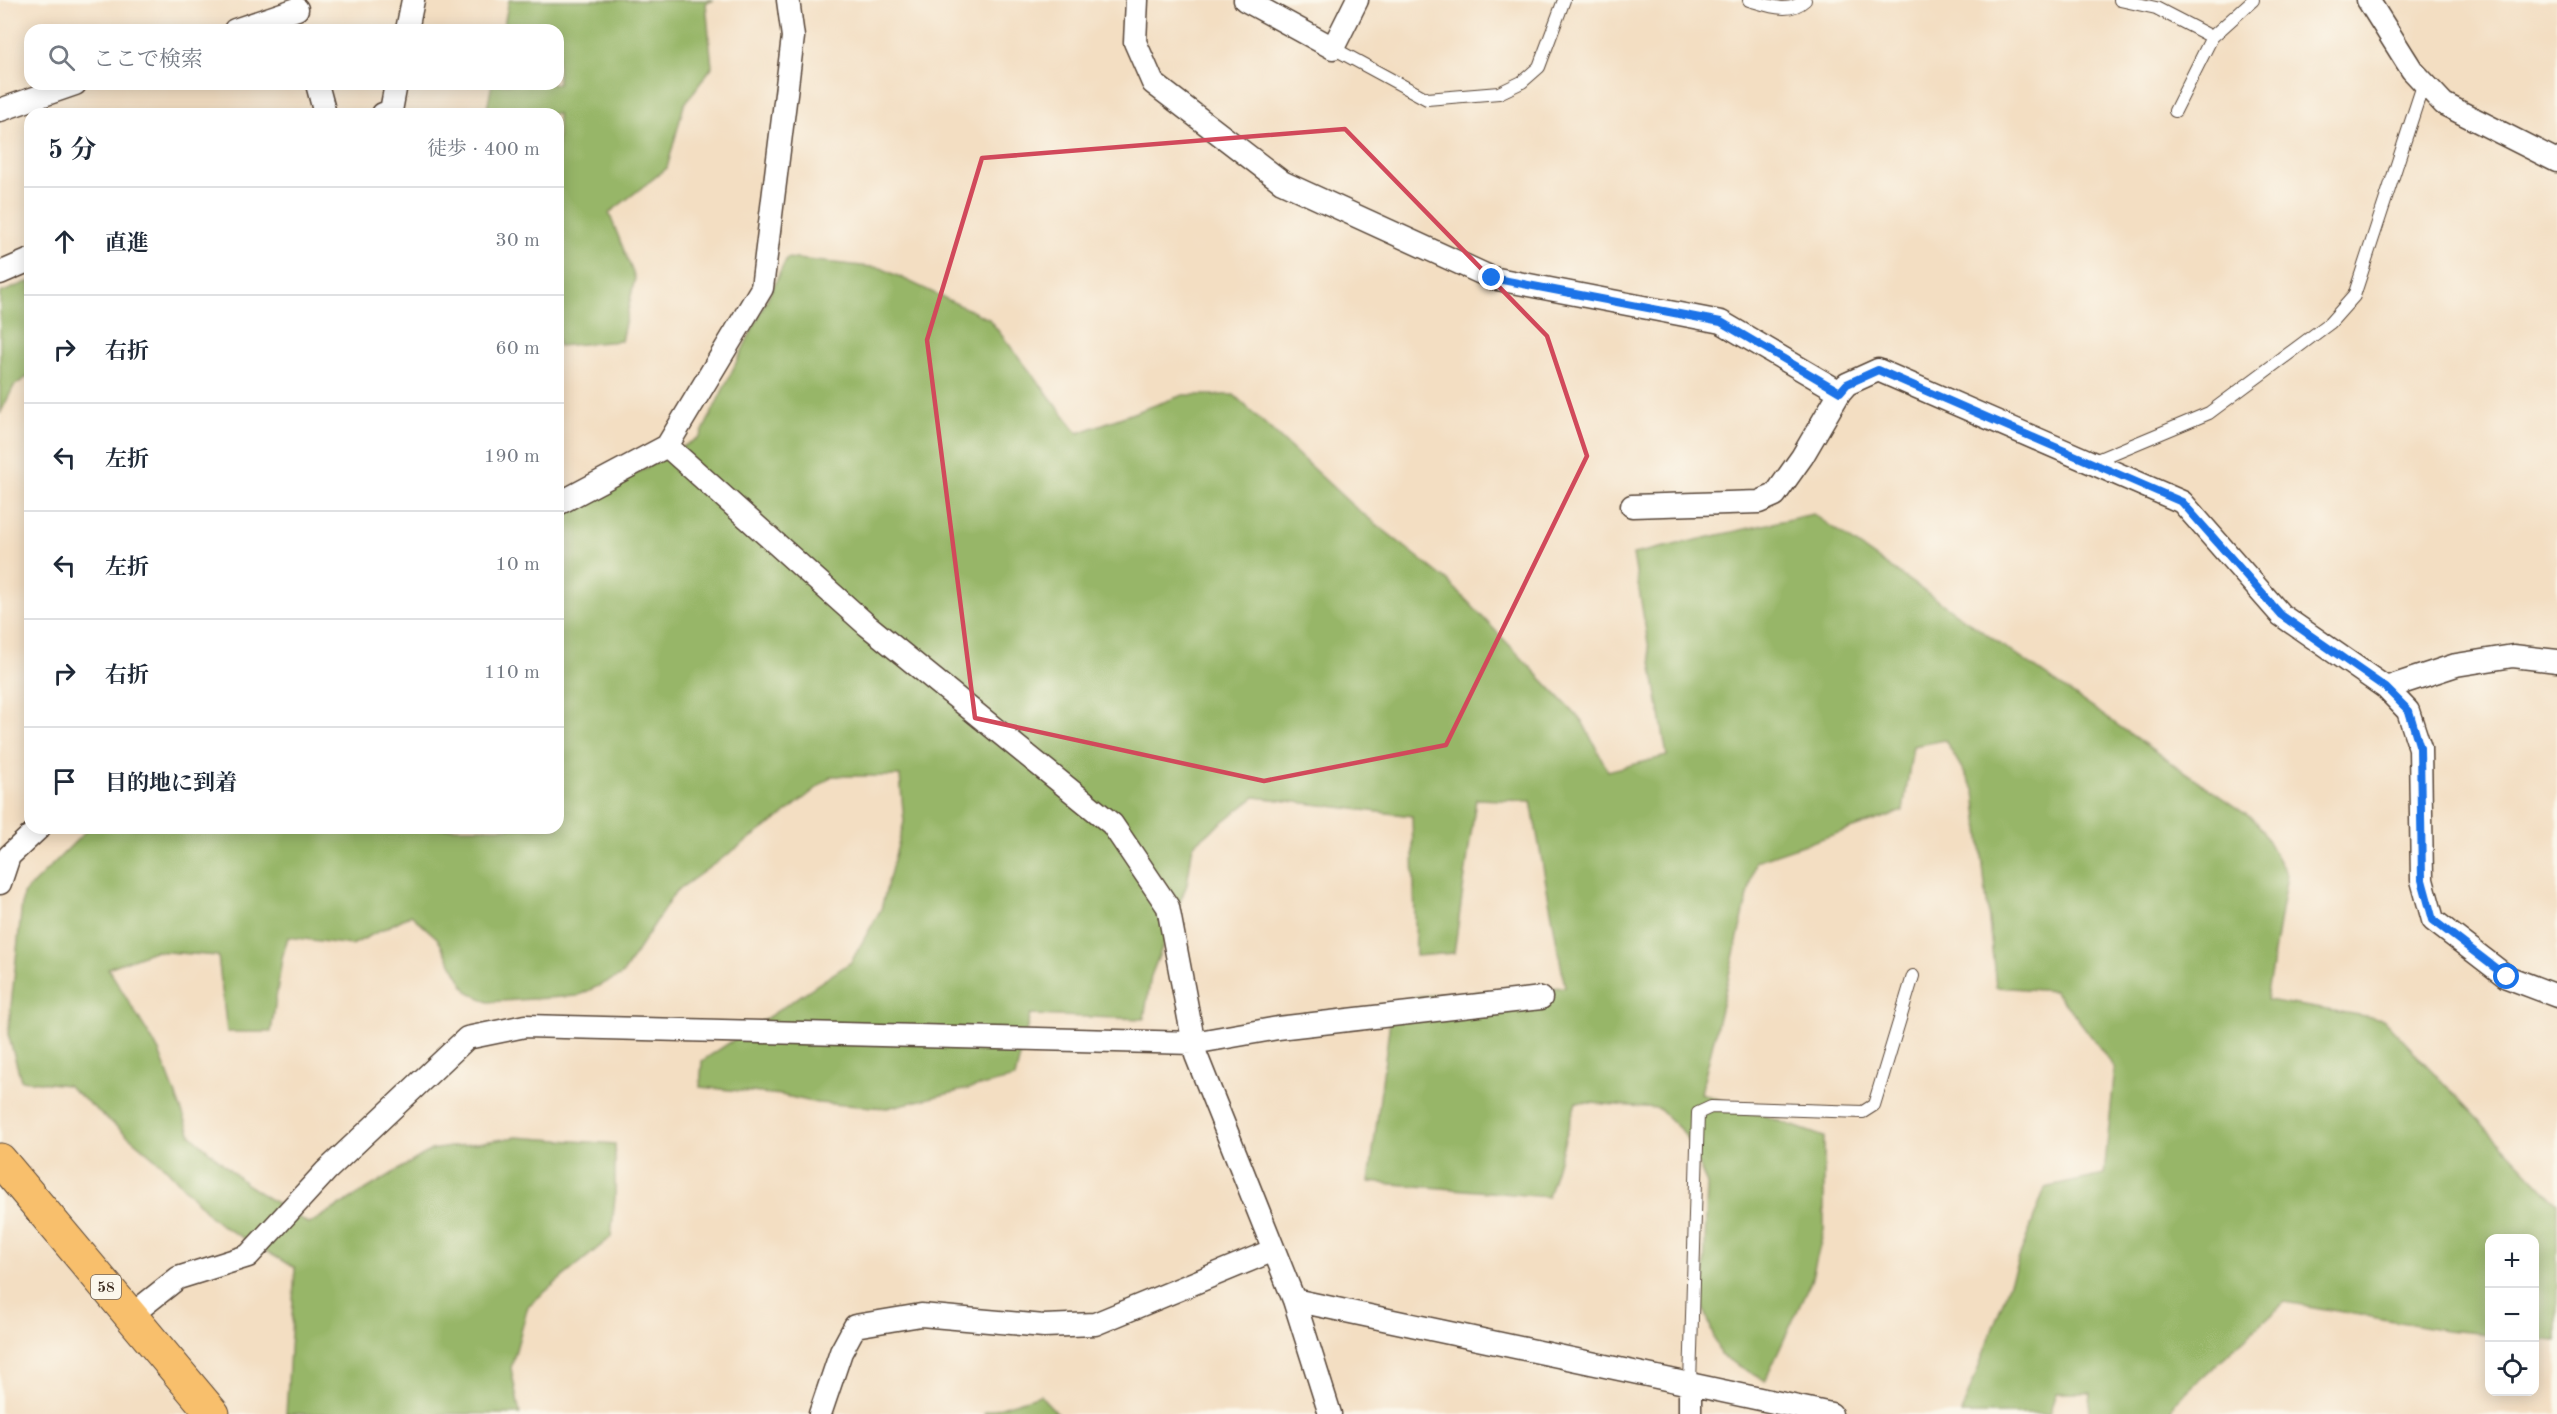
<!DOCTYPE html>
<html lang="ja">
<head>
<meta charset="utf-8">
<style>
	:root { --surface:#fff; --page:#f6f6f7; --text:#1f2937; --muted:#747a83; --line:#e0e1e3 }
	body { margin:0; font-family:"Old Standard TT","Noto Serif JP",serif; background:var(--page); color:var(--text) }
	.controls { position:absolute; right:18px; bottom:18px; display:grid; overflow:hidden; border-radius:12px; box-shadow:0 3px 15px #0003 }
	.controls button { width:54px; height:54px; display:grid; place-items:center; padding:0; border:0; border-bottom:2px solid var(--line); background:var(--surface); color:var(--text); font:30px sans-serif }
	.stop { position:absolute; width:18px; height:18px; margin:-14px; border:4px solid #1a73e8; border-radius:50%; background:#fff }
	.stop.end { background:#1a73e8; border-color:#fff; box-shadow:0 2px 6px #0008 }
	.list { margin:0; padding:0; list-style:none }
	h2 { display:flex; justify-content:space-between; align-items:center; height:78px; margin:0; padding:0 24px; font-size:26px }
	h2 small { font-size:20px; font-weight:400; color:var(--muted) }
	.list li { display:grid; grid-template-columns:39px 1fr auto; gap:18px; align-items:center; box-sizing:border-box; height:108px; padding:0 24px; border-top:2px solid var(--line) }
	.list b { display:block; font-size:22px; white-space:nowrap }
	.list em { font-size:20px; font-style:normal; color:var(--muted) }
	.icon { flex:none; width:33px; height:33px; fill:none; stroke:currentColor; stroke-width:2; stroke-linecap:round; stroke-linejoin:round }
	.map { position:relative; flex:none; width:2557px; height:1414px; overflow:hidden }
	.search { position:absolute; background:var(--surface); box-shadow:0 3px 15px #0003; left:24px; top:24px; width:540px; height:66px; display:flex; align-items:center; gap:15px; box-sizing:border-box; padding:0 21px; border-radius:18px; color:var(--muted); font-size:22px }
	.panel { position:absolute; background:var(--surface); box-shadow:0 3px 15px #0003; left:24px; top:108px; width:540px; height:726px; border-radius:18px }
	.map>svg:first-child { display:block }
	.forest { fill:#97b668; stroke:#697043; stroke-width:1.5 }
	.lines { fill:none; stroke-linecap:round; stroke-linejoin:round }
	.lane-casing { stroke:#574537; stroke-width:14 }
	.street-casing { stroke:#574537; stroke-width:25 }
	.primary-casing { stroke:#574537; stroke-width:35 }
	.lane { stroke:#fff; stroke-width:12 }
	.street { stroke:#fff; stroke-width:22 }
	.primary { stroke:#f8bf6c; stroke-width:33 }
	.route { stroke:#1a73e8; stroke-width:8 }
	.marked { fill:none; stroke:#d1495b; stroke-width:4.5; stroke-linejoin:round }
	.labels { text-anchor:middle; stroke-width:4.5; stroke-linejoin:round; paint-order:stroke }
	.shield { fill:#fbf7ec; stroke:#75685c; stroke-width:1.5 }
	.shield-label { font-size:15px; font-weight:bold; fill:#3b2a1e }
</style>
</head>
<body>
<div class="map">
<svg width="2557" height="1414" viewBox="0 0 2557 1414">
	<rect width="100%" height="100%" fill="#fbf7ec"/>
	<filter id="ink" filterUnits="userSpaceOnUse"><feTurbulence type="fractalNoise" baseFrequency=".0167" numOctaves="2"/><feDisplacementMap in="SourceGraphic" scale="12" xChannelSelector="R" yChannelSelector="G"/><feConvolveMatrix kernelMatrix="1 2 1 2 8 2 1 2 1" color-interpolation-filters="sRGB"/></filter>
	<filter id="wash" filterUnits="userSpaceOnUse"><feTurbulence type="fractalNoise" baseFrequency=".008" numOctaves="4" result="noise"/><feDisplacementMap in="SourceGraphic" scale="24" xChannelSelector="R" yChannelSelector="G"/><feGaussianBlur stdDeviation="1.35" result="paint"/><feColorMatrix in="noise" values="0 0 0 0 0 0 0 0 0 0 0 0 0 0 0 0 0 1.4 0 .05"/><feComposite in="paint" operator="in"/></filter>
	<g filter="url(#wash)">
		<rect width="100%" height="100%" fill="#f3dec2"/>
		<!-- forest -->
		<path class="forest" d="M 509,0 L 714,0 L 706,3 L 712,67 L 684,105 L 667,168 L 609,213 L 635,278 L 621,341 L 558,346 L 558,114 L 435,114 L 442,111 L 487,109 L 492,84 L 558,84 L 558,30 L 503,30 Z
			M 787,258 L 881,268 L 989,319 L 1078,433 L 1183,395 L 1234,395 L 1352,505 L 1448,581 L 1582,721 L 1608,771 L 1667,756 L 1633,554 L 1813,514 L 2257,822 L 2287,875 L 2266,1000 L 2383,1019 L 2557,1203 L 2557,1341 L 2535,1339 L 2534,1238 L 2490,1238 L 2489,1334 L 2446,1330 L 2285,1302 L 2175,1402 L 2170,1414 L 2089,1414 L 2091,1393 L 2056,1393 L 2049,1414 L 1961,1414 L 2045,1188 L 2104,1175 L 2115,1068 L 2075,1015 L 2054,991 L 1996,987 L 1975,791 L 1945,740 L 1913,746 L 1903,811 L 1756,861 L 1701,1093 L 1824,1137 L 1824,1230 L 1811,1281 L 1765,1381 L 1720,1355 L 1703,1305 L 1707,1184 L 1684,1133 L 1658,1108 L 1576,1102 L 1548,1197 L 1369,1182 L 1391,1013 L 1418,996 L 1565,987 L 1531,801 L 1476,799 L 1454,953 L 1416,956 L 1412,816 L 1255,797 L 1193,845 L 1187,884 L 1151,976 L 1144,1019 L 1030,1015 L 1015,1078 L 887,1108 L 817,1103 L 781,1095 L 700,1087 L 702,1061 L 851,962 L 881,909 L 904,822 L 900,776 L 832,776 L 779,818 L 675,892 L 622,975 L 577,996 L 488,1002 L 467,991 L 437,938 L 411,915 L 352,945 L 288,937 L 282,958 L 271,1032 L 227,1032 L 218,956 L 154,951 L 108,968 L 159,1051 L 191,1135 L 246,1184 L 309,1224 L 431,1150 L 516,1137 L 615,1144 L 615,1197 L 611,1237 L 528,1306 L 511,1368 L 520,1414 L 286,1414 L 295,1268 L 222,1226 L 210,1216 L 165,1167 L 67,1085 L 21,1080 L 8,1034 L 23,894 L 89,828 L 558,828 L 558,518 L 700,437 Z
			M 30,281 L 30,375 L 14,386 L 0,414 L 0,293 Z
			M 1040,1395 L 1058,1414 L 984,1414 L 985,1412 Z"/>
	</g>
	<g filter="url(#ink)">
		<g class="lines">
			<!-- lane casing -->
			<g class="lane-casing">
				<path id="lane" d="M 1749,0 C 1767,5 1789,15 1805,0
					M 2120,0 L 2156,8 L 2212,37
					M 1333,48 L 1427,99 L 1499,93 L 1522,82 L 1539,67 L 1564,0
					M 2175,111 L 2212,37 L 2253,0
					M 2092,462 L 2209,413 L 2330,323 L 2354,296 L 2424,82
					M 1690,1384 L 1698,1113 L 1711,1107 L 1863,1112 L 1874,1105 L 1913,976"/>
			</g>
			<!-- street casing -->
			<g class="street-casing">
				<path id="street" d="M 1137,0 L 1135,42 L 1153,83 L 1282,182 L 1492,278 L 1721,322 L 1840,392
					M 1245,0 L 1333,48 L 1357,0
					M 2368,0 L 2412,70 L 2444,104 L 2557,161
					M 235,30 L 297,9
					M 407,30 L 413,0
					M 317,84 L 325,114
					M 0,110 L 75,84
					M 383,114 L 391,111 L 396,84
					M 0,273 L 30,260
					M 667,446 L 867,625 L 1112,824 L 1168,907 L 1196,1055 L 1294,1300 L 1330,1414
					M 558,504 L 667,446 L 762,288 L 793,37 L 788,0
					M 1632,506 L 1759,502 L 1775,495 L 1802,457 L 1840,392 L 1847,384 L 1878,370 L 2182,502 L 2281,615 L 2386,688 L 2456,665 L 2513,656 L 2557,661
					M 2386,688 L 2408,711 L 2420,748 L 2422,880 L 2433,920 L 2507,977 L 2557,996
					M 0,883 L 9,856 L 39,828
					M 1294,1300 L 1831,1414
					M 130,1316 L 178,1278 L 248,1256 L 326,1171 L 467,1038 L 525,1026 L 1193,1043 L 1278,1028 L 1541,998
					M 1690,1384 L 1690,1414
					M 820,1414 L 841,1352 L 855,1326 L 921,1315 L 1044,1326 L 1095,1324 L 1274,1250"/>
			</g>
			<!-- primary casing -->
			<g class="primary-casing">
				<path id="primary" d="M 0,1160 L 213,1414"/>
			</g>
			<!-- lane -->
			<use href="#lane" class="lane"/>
			<!-- street -->
			<use href="#street" class="street"/>
			<!-- primary -->
			<use href="#primary" class="primary"/>
		</g>
	</g>
	<g class="lines" filter="url(#ink)">
		<!-- route -->
		<path class="route" d="M 1492,278 L 1721,322 L 1840,392 L 1847,384 L 1878,370 L 2182,502 L 2281,615 L 2386,688 L 2409,711 L 2420,748 L 2422,880 L 2433,920 L 2507,977"/>
	</g>
	<!-- marked area -->
	<path class="marked" d="M 1345,129 L 1547,336 L 1587,456 L 1446,745 L 1264,781 L 975,718 L 927,340 L 982,158 Z"/>
	<g class="labels">
		<!-- shield labels -->
		<rect class="shield" x="91" y="1275" width="30" height="24" rx="4.5"/>
		<g class="shield-label">
			<text x="106" y="1292">58</text>
		</g>
	</g>
</svg>
<div class="controls">
<button>+</button>
<button>−</button>
<button><svg class="icon" aria-label="locate" viewBox="0 0 24 24"><circle cx="12" cy="12" r="6"/><path d="M12 2v4M12 18v4M2 12h4M18 12h4"/></svg></button>
</div>
<div class="stop" style="left:2507px;top:977px"></div>
<div class="stop end" style="left:1492px;top:278px"></div>
<div class="search"><svg class="icon" aria-label="search" viewBox="0 0 24 24"><circle cx="10" cy="10" r="6"/><path d="M15 15l6 6"/></svg>ここで検索</div>
<section class="panel">
<h2>5 分<small>徒歩 · 400 m</small></h2>
<ul class="list">
<li><svg class="icon" aria-label="ahead" viewBox="0 0 24 24"><path d="M12 20V5M6 11l6-6 6 6"/></svg><div><b>直進</b></div><em>30 m</em></li>
<li><svg class="icon" aria-label="right" viewBox="0 0 24 24"><path d="M7 20v-9h11M14 6l5 5-5 5"/></svg><div><b>右折</b></div><em>60 m</em></li>
<li><svg class="icon" aria-label="left" viewBox="0 0 24 24"><path d="M17 20v-9H6M10 6l-5 5 5 5"/></svg><div><b>左折</b></div><em>190 m</em></li>
<li><svg class="icon" aria-label="left" viewBox="0 0 24 24"><path d="M17 20v-9H6M10 6l-5 5 5 5"/></svg><div><b>左折</b></div><em>10 m</em></li>
<li><svg class="icon" aria-label="right" viewBox="0 0 24 24"><path d="M7 20v-9h11M14 6l5 5-5 5"/></svg><div><b>右折</b></div><em>110 m</em></li>
<li><svg class="icon" aria-label="arrive" viewBox="0 0 24 24"><path d="M6 21V4h12l-3 4 3 4H6"/></svg><div><b>目的地に到着</b></div></li>
</ul>
</section>
</div>
</body>
</html>
